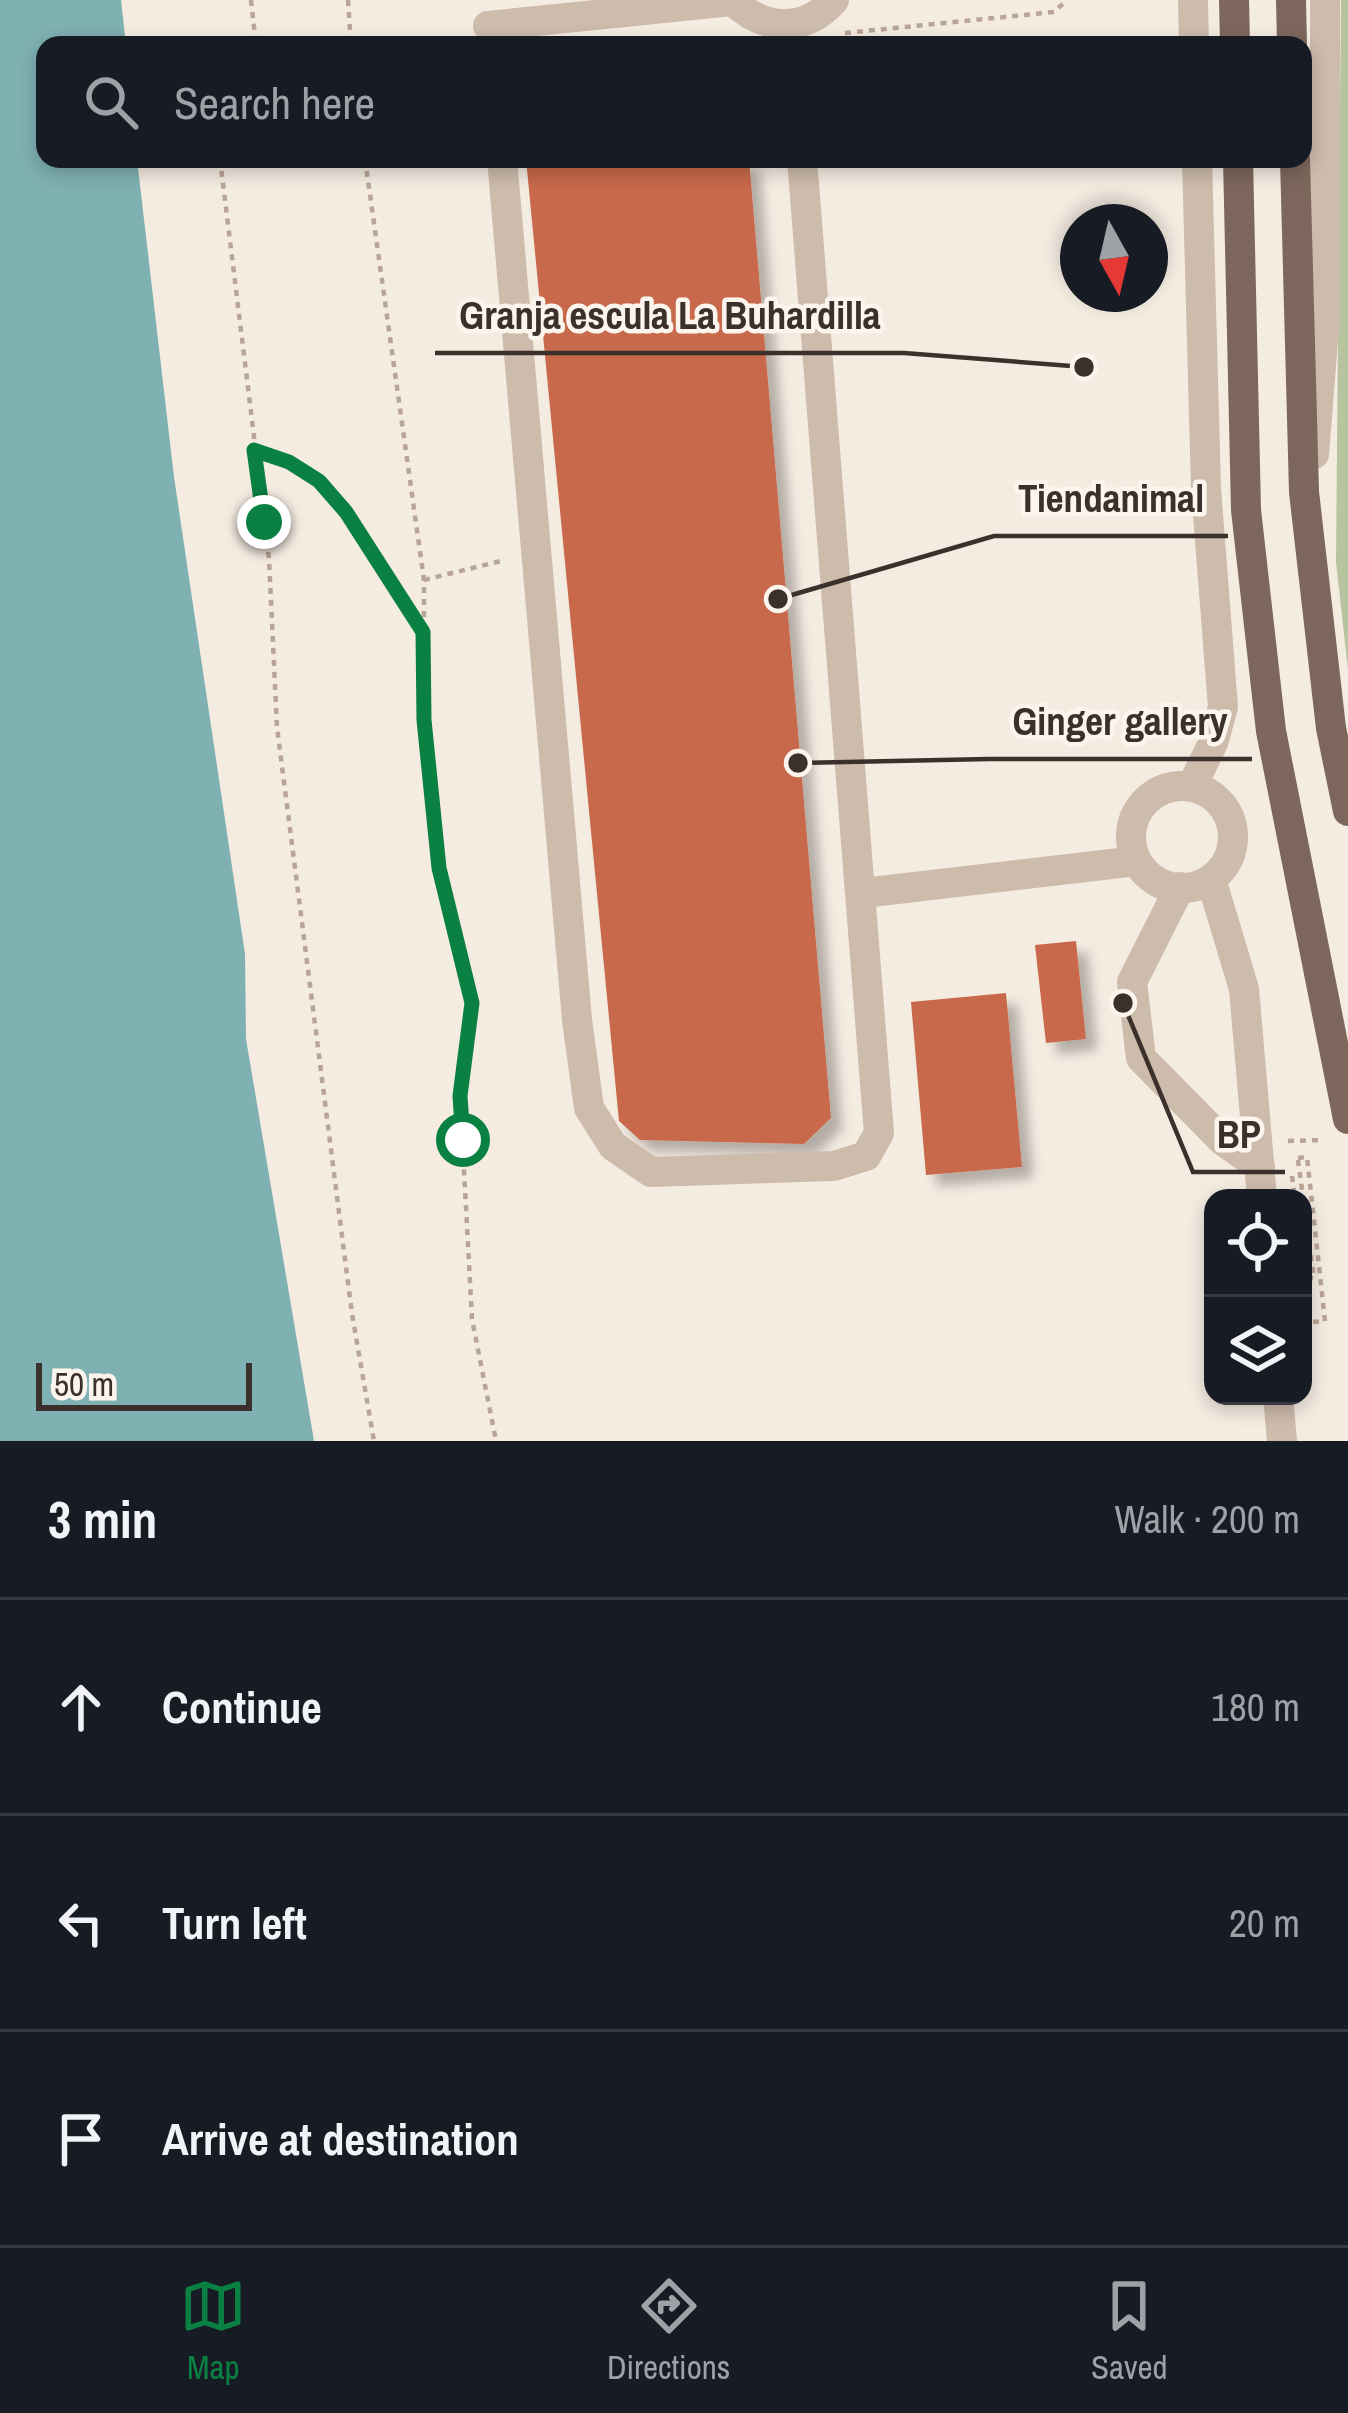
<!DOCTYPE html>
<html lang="en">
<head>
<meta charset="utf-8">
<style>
	:root { --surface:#171b24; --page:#20242c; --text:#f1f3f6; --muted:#9ea1a6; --line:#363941; --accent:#0b8043 }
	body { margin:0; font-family:"Archivo Narrow",sans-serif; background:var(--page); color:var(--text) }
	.controls { position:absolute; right:36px; bottom:36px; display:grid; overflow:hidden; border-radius:24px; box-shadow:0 6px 18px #0003 }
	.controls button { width:108px; height:108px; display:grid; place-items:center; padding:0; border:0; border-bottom:3px solid var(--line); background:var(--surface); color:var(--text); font:60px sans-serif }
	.compass { position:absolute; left:1060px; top:204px; width:108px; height:108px; border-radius:50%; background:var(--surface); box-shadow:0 6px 18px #0003; rotate:172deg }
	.scale { position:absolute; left:36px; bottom:30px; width:216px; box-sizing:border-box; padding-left:12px; border:6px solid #3b302b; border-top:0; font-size:33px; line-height:42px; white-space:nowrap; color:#3b302b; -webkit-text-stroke:9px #fbf5ee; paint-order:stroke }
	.stop { position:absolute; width:36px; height:36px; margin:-27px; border:9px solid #0b8043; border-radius:50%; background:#fff }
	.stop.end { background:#0b8043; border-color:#fff; box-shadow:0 3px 12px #0008 }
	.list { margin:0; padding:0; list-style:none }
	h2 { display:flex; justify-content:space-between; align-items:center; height:156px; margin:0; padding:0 48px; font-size:51px }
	h2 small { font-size:39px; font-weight:400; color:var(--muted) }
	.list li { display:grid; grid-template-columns:78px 1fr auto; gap:36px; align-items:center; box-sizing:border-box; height:216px; padding:0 48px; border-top:3px solid var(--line) }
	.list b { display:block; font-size:45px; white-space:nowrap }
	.list em { font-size:39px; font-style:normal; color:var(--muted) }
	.icon { flex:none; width:66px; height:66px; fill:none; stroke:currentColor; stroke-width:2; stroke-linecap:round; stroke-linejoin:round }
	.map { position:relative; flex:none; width:1348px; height:1441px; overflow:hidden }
	.search { position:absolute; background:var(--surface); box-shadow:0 6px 18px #0003; left:36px; right:36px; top:36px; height:132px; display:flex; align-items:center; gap:30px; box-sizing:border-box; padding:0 42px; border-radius:24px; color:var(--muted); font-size:45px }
	.sheet { height:804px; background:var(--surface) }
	nav { display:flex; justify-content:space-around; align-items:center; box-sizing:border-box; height:168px; border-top:3px solid var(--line); background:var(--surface); font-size:33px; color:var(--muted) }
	nav a { display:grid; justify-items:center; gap:6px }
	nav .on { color:var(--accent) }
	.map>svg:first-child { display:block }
	.green { fill:#b8c4a0 }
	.water { fill:#7fb0b2 }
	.building { fill:#c8694b; filter:url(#shadow) }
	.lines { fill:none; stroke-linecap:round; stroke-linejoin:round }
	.path { stroke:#b9a596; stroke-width:4.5; stroke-dasharray:6 6; stroke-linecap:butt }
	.minor { stroke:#cdbbac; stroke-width:30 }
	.major { stroke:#7d675c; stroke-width:30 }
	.route { stroke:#0b8043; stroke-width:15 }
	.leader { fill:none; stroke:#3b302b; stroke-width:4.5 }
	.callout-dot { fill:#3b302b; stroke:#fbf5ee; stroke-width:4.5 }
	.callout-label { font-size:39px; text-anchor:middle; font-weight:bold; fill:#3b302b; stroke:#fbf5ee; stroke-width:9; stroke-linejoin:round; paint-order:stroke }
</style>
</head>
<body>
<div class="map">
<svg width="1348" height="1441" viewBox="0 0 1348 1441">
	<defs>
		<filter id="shadow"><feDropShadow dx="11" dy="11" stdDeviation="6" flood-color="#0004"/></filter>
	</defs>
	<rect width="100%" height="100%" fill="#f4ebe1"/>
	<!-- green -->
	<path class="green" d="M 1341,0 L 1348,0 L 1348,670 L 1336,562 Z"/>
	<!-- water -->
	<path class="water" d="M 0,0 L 121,0 L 126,45 L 45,45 L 45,159 L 137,159 L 174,477 L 245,954 L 246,1039 L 314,1441 L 0,1441 Z"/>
	<!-- building -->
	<path class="building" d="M 526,159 L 749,159 L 831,1118 L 804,1144 L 640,1140 L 619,1121 Z
		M 1076,941 L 1086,1039 L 1046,1043 L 1035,945 Z
		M 1006,993 L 1022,1167 L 926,1175 L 911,1002 Z"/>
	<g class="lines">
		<!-- path -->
		<path class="path" d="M 251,0 L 256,45
			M 348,0 L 351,45
			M 845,33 L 1054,12 L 1067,0
			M 716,45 L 738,43
			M 220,159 L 269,559 L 277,727 L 352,1314 L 374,1441
			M 365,159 L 424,580 L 424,720 L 439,868 L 472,1003 L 460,1096 L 472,1319 L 496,1441
			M 254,450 C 276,457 296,464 314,478 C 353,506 396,589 423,632
			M 424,580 L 505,560
			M 1288,1141 L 1324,1140
			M 1298,1158 L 1307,1157 L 1325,1321 L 1303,1323
			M 1298,1160 L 1314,1278 L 1305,1277 L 1303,1262
			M 1292,1176 L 1295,1198"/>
		<!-- minor -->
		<path class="minor" d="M 732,0 C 762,30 804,34 834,0
			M 1193,0 L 1194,45
			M 488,26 L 732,1
			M 502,159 L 577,1020 L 589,1108 L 613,1146 L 651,1172 L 834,1166 L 866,1156 L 879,1133 L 802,159
			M 1314,454 L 1325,315 L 1325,0
			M 1192,786 L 1213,743 L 1223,707 L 1206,489 L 1197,159
			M1131 837a51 51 0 1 1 102 0a51 51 0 1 1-102 0Z
			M 1211,879 L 1244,989 L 1262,1198
			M 1180,887 L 1132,982 L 1141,1058 L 1223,1141 L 1260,1167
			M 863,893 L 1137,861
			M 1278,1396 L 1282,1441"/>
		<!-- major -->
		<path class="major" d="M 1234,0 L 1235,45
			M 1291,0 L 1292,45
			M 1238,159 L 1246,510 L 1271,731 L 1348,1119
			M 1295,159 L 1304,492 L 1331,728 L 1348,811"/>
	</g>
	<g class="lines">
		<!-- route -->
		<path class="route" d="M 264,522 L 254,450 L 289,462 L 319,481 L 346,512 L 423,632 L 424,720 L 439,868 L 472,1003 L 460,1096 L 463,1140"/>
	</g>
	<!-- callouts -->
	<path class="leader" d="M1084 367L904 353H435M778 599L994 536H1228M798 763L989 759H1252M1123 1003L1193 1172H1285"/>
	<g class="callout-dot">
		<circle cx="1084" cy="367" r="12"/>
		<circle cx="778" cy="599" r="12"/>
		<circle cx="798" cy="763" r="12"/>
		<circle cx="1123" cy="1003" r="12"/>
	</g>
	<g class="callout-label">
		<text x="670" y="329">Granja escula La Buhardilla</text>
		<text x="1111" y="512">Tiendanimal</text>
		<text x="1120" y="735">Ginger gallery</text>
		<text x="1239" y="1148">BP</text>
	</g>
</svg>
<div class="controls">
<button><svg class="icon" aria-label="locate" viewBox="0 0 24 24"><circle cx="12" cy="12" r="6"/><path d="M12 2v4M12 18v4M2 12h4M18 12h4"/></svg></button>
<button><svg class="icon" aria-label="layers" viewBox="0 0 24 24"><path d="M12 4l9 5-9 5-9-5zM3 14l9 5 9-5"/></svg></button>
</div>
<svg class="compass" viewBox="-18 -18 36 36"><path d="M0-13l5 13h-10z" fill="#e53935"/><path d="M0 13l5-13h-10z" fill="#9ea1a6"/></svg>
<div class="scale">50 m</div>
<div class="stop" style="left:463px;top:1140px"></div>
<div class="stop end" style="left:264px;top:522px"></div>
<div class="search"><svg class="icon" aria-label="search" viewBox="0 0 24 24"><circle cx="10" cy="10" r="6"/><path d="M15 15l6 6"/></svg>Search here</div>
</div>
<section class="sheet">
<h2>3 min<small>Walk · 200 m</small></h2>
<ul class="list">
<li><svg class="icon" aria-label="ahead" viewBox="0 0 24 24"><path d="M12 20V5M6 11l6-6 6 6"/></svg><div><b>Continue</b></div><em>180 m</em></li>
<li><svg class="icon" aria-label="left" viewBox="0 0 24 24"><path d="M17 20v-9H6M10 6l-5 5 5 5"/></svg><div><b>Turn left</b></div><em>20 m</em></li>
<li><svg class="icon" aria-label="arrive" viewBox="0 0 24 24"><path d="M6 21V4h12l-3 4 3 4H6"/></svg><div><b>Arrive at destination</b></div></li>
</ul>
</section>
<nav>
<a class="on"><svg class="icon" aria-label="map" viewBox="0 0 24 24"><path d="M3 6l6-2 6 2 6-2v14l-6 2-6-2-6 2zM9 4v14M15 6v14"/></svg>Map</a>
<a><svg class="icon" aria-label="directions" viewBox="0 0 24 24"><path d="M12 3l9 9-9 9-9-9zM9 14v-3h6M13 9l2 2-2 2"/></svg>Directions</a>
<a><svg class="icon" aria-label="saved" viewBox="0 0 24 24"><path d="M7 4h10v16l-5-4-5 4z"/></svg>Saved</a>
</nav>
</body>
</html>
